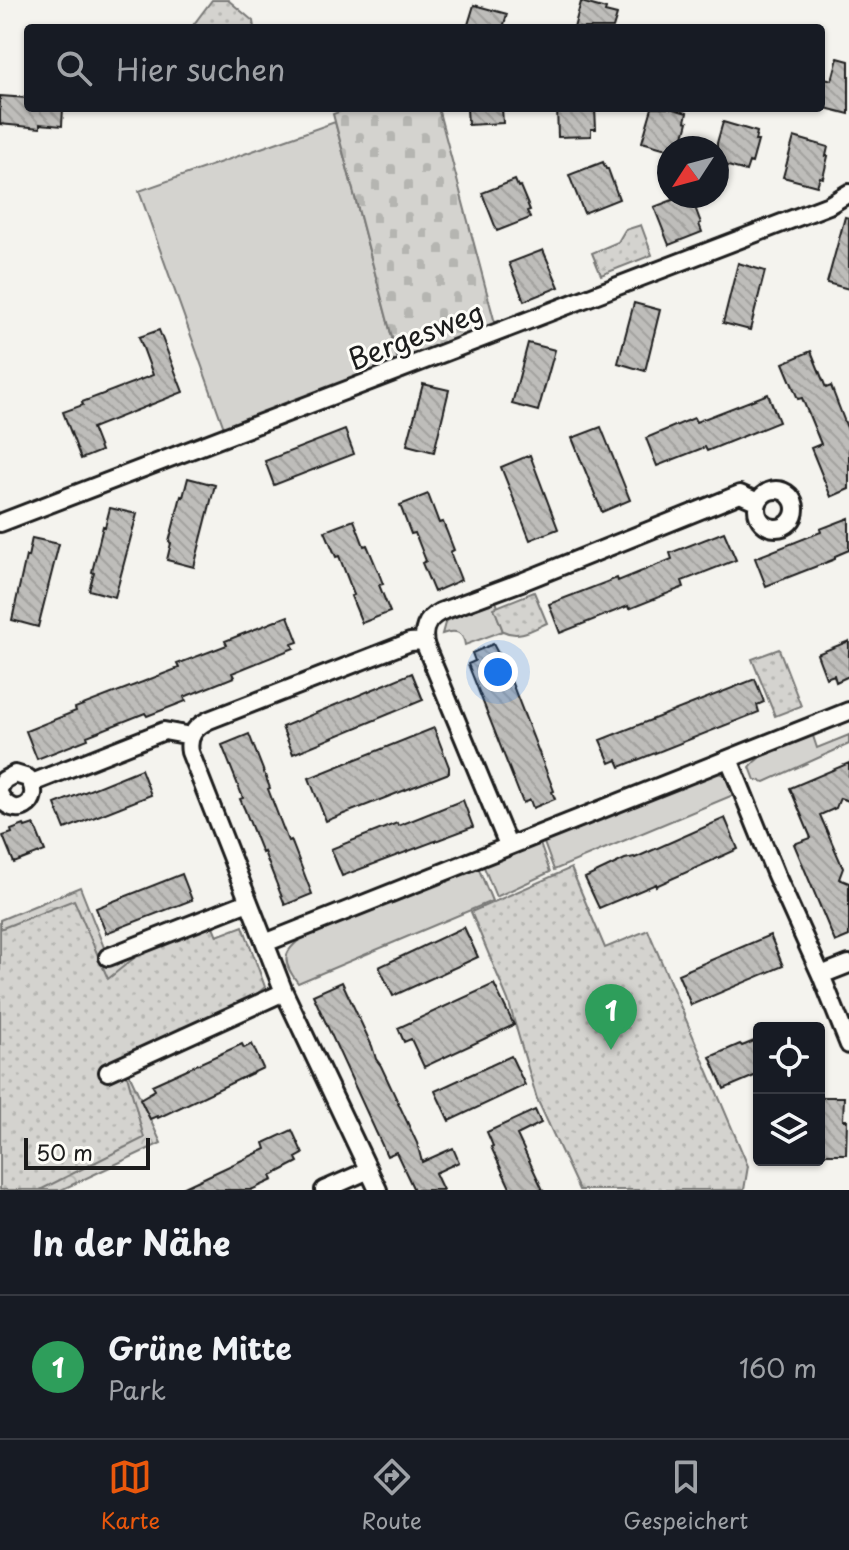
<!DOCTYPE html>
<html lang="de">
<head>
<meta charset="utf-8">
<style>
	:root { --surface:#171b24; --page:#242831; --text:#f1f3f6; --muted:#9ea1a6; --line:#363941; --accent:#ea580c }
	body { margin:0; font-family:"Playpen Sans",sans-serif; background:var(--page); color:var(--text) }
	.controls { position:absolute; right:24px; bottom:24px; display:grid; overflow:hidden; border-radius:8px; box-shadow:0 2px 6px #0004 }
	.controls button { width:72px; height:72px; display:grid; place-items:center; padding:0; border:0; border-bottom:2px solid var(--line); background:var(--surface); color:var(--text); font:40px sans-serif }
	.compass { position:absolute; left:657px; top:136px; width:72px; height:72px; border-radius:50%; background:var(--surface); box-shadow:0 2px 6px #0004; rotate:234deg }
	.scale { position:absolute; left:24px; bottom:20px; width:126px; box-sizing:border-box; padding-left:8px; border:4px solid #1c1c1c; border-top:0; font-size:22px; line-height:28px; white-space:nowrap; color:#1c1c1c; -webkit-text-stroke:6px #fdfcf7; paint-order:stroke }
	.you { position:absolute; left:498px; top:672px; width:28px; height:28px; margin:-20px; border:6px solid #fff; border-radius:50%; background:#1a73e8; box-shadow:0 0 0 12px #1a73e833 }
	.badge { display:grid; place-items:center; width:52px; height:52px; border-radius:50%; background:var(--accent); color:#fff; font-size:26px; font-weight:700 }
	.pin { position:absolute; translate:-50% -66px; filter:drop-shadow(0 2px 4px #0008) }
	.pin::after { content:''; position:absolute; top:42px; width:28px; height:24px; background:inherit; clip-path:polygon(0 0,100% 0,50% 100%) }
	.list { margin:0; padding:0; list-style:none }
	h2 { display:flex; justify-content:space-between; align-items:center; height:104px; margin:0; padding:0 32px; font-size:34px }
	h2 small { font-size:26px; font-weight:400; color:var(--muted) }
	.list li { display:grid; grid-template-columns:52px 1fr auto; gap:24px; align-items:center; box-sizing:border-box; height:144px; padding:0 32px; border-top:2px solid var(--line) }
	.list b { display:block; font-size:30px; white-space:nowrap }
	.list p { margin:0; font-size:26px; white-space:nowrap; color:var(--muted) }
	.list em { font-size:26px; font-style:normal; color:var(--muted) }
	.icon { flex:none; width:44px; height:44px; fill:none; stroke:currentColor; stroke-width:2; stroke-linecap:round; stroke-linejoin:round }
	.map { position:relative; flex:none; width:849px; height:1190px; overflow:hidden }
	.search { position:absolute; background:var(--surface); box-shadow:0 2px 6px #0004; left:24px; right:24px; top:24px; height:88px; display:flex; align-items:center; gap:20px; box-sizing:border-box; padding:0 28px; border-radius:8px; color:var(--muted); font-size:30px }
	.sheet { height:248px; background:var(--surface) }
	nav { display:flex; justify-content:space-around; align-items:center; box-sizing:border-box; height:112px; border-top:2px solid var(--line); background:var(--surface); font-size:22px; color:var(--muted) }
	nav a { display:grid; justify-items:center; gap:4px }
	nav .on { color:var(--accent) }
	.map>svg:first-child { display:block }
	.grass { fill:#d4d3cf; stroke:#787876; stroke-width:2 }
	.forest { fill:url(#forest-crowns); stroke:#787876; stroke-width:2 }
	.cemetery { fill:url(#cemetery-stones); stroke:#787876; stroke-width:2 }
	.park { fill:url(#park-dots); stroke:#787876; stroke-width:2 }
	.building { fill:url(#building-back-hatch); stroke:#1c1c1c; stroke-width:2 }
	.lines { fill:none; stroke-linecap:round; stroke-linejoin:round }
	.street-casing { stroke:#1c1c1c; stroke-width:22 }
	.street { stroke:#fdfcf7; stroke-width:16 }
	.labels { text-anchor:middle; stroke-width:6; stroke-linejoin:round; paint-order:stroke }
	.street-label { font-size:28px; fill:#1c1c1c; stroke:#fdfcf7 }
</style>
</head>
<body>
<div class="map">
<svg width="849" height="1190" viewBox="0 0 849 1190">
	<defs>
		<pattern id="forest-crowns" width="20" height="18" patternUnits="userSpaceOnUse" patternTransform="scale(2)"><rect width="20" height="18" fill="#d4d3cf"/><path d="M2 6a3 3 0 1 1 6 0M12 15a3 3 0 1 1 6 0" fill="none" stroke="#b5b5b1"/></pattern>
		<pattern id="cemetery-stones" width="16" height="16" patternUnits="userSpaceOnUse" patternTransform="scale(2)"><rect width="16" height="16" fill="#d4d3cf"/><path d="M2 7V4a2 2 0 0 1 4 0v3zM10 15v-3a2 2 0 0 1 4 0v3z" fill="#b5b5b1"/></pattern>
		<pattern id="park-dots" width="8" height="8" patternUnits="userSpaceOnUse" patternTransform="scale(2)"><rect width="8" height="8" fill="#d4d3cf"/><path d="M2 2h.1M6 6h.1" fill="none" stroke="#b5b5b1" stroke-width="1.8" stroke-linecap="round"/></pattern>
		<pattern id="building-back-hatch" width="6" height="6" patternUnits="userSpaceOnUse" patternTransform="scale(2)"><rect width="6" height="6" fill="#bebdba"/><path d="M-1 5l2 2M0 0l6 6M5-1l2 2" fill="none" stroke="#a3a29f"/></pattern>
	</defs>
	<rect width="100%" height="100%" fill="#f4f3ee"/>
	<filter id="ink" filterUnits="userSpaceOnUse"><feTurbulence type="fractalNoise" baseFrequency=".0125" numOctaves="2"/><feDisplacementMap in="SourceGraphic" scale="16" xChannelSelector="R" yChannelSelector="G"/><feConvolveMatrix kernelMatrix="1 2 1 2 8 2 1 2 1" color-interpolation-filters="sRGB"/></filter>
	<g filter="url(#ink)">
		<!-- grass -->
		<path class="grass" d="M 335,122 L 399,364 L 224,428 L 139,191 Z
			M 496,601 L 499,610 L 496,612 L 503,631 L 465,645 C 463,630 454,630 442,634 L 445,623 L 448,620 Z
			M 812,733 L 817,748 L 849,735 L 849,744 L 765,782 L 755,780 L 750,767 C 765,748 790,742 812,733 Z
			M 715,772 C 728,774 732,781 738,793 L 554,870 L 543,840 Z
			M 539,841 L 550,872 L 496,897 L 482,862 Z
			M 478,867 L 492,901 L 298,983 C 278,957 285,951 309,932 Z"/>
		<!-- forest -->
		<path class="forest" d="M 80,887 L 107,955 L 154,942 L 107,984 L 0,932 L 0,920 Z
			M 127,1069 L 161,1143 L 61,1190 L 26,1190 L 110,1077 Z"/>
		<!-- cemetery -->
		<path class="cemetery" d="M 349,108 L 438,108 L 496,327 L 399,364 L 333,114 Z"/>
		<!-- park -->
		<path class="park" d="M 212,0 L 228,0 L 253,21 L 254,28 L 191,28 Z
			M 641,225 L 652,255 L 601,275 L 592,253 L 618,242 L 625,230 Z
			M 534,592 L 547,623 C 532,630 518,639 503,631 L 494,608 Z
			M 779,649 L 801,706 L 775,716 L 752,659 Z
			M 571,868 L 605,948 L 648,930 L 748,1166 L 744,1190 L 579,1190 L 537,1099 L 508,1000 L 471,912 Z
			M 74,900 L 108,979 L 154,942 L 210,919 L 217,936 L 243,926 L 265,987 L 243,1006 L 123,1060 L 144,1138 L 40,1190 L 0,1190 L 0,929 Z"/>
		<!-- building -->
		<path class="building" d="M 581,2 L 606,9 L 605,12 L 617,15 L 613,28 L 574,28 Z
			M 474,5 L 507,14 L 503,28 L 467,28 Z
			M 838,58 L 849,61 L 849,114 L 821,107 L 821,77 L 832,80 Z
			M 0,96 L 28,98 L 28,108 L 63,108 L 62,126 L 40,124 L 40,128 L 0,124 Z
			M 467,108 L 502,108 L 503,123 L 468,125 Z
			M 557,108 L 595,108 L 596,129 L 591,129 L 591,136 L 558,137 Z
			M 652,108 L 670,108 L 687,113 L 685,121 L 688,122 L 682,144 L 679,143 L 678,148 L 663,148 L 642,142 Z
			M 723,122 L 757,132 L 755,141 L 758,141 L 752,163 L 749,162 L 746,171 L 717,163 L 717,143 Z
			M 794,137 L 828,147 L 826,156 L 828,156 L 823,178 L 820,177 L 817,186 L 783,177 Z
			M 603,162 L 606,169 L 608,169 L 619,199 L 584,213 L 569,175 Z
			M 515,180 L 518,187 L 520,186 L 530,210 L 527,211 L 530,218 L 497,231 L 482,193 Z
			M 683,196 L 688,196 L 690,203 L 693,202 L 701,223 L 699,224 L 702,232 L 669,245 L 654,207 Z
			M 845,217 L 849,218 L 849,289 L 827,283 Z
			M 543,250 L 559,287 L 524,301 L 509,263 Z
			M 738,263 L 765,271 L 750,330 L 723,323 Z
			M 634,303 L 660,310 L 645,371 L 618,363 Z
			M 159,330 L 183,392 L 92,428 L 101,451 L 81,459 L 63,412 L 83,405 L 82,402 L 153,375 L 139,337 Z
			M 528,343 L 555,350 L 538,411 L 512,404 Z
			M 811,351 L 826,388 L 831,386 L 849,433 L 849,489 L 831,497 L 811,448 L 821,444 L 802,398 L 798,399 L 783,363 Z
			M 423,384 L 449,390 L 434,452 L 407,445 Z
			M 768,394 L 779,422 L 707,451 L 705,447 L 657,466 L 646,438 L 694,418 L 696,422 Z
			M 601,427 L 630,500 L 602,512 L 572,438 Z
			M 345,430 L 354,454 L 274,485 L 265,461 Z
			M 530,455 L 558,529 L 530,540 L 501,467 Z
			M 188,478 L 215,485 L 194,567 L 167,560 L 171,543 L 169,542 L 181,496 L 183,497 Z
			M 428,494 L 439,523 L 443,522 L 454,550 L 450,552 L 461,580 L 434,592 L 422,563 L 426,561 L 415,533 L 411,534 L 400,505 Z
			M 110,508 L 137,514 L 115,597 L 89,590 L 94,573 L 92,572 L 103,526 L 105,527 Z
			M 849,518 L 849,550 L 835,556 L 835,559 L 766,586 L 755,558 L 821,532 L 820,529 Z
			M 354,520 L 364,546 L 367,545 L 378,571 L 383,584 L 379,585 L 390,612 L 362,623 L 351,596 L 354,595 L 339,556 L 336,557 L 325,531 Z
			M 724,532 L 736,560 L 682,581 L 684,587 L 629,609 L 628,606 L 560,633 L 549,604 L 617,578 L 618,581 L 672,559 L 670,553 Z
			M 32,538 L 59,544 L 38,627 L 12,620 L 26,556 L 28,557 Z
			M 288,616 L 298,642 L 292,644 L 294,648 L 232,673 L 234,677 L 184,697 L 186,701 L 147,716 L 145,713 L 87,736 L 88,739 L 37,759 L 26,731 L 76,711 L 75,708 L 179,668 L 177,664 L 227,645 L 225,641 Z
			M 849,641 L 849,676 L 836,682 L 834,675 L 826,678 L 817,654 Z
			M 493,644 L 506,668 L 554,791 L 552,792 L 555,799 L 533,808 L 530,800 L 523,803 L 468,664 L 475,661 L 472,653 Z
			M 412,673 L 423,700 L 293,754 L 282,727 Z
			M 755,679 L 764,702 L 757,705 L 759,712 L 620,767 L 617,760 L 610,763 L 600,740 Z
			M 434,728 L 449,767 L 449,773 L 326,821 L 309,778 Z
			M 249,734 L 270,788 L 268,789 L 288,841 L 291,840 L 312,894 L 285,905 L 264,852 L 262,853 L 244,808 L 240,799 L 243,798 L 222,745 Z
			M 849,763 L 849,801 L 840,798 L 836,808 L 820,815 L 843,868 L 839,879 L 849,883 L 849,936 L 835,942 L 794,844 L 811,838 L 790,788 Z
			M 141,769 L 151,795 L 65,829 L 55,804 Z
			M 463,800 L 473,827 L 342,876 L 331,849 L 397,823 L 398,826 Z
			M 725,818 L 738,849 L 656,886 L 656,884 L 599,908 L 585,878 L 625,859 L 634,857 L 635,858 Z
			M 34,824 L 45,851 L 14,863 L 3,836 L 12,833 L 11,830 L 24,825 L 25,827 Z
			M 182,874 L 192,900 L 106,933 L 96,908 Z
			M 464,927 L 478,957 L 393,996 L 379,967 Z
			M 770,935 L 783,966 L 691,1005 L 678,974 Z
			M 342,982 L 372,1046 L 376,1059 L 381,1066 L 417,1143 L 422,1162 L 453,1148 L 459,1162 L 435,1173 L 443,1190 L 414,1190 L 396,1152 L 387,1156 L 313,995 Z
			M 494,984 L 514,1025 L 424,1067 L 411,1039 L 404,1042 L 398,1028 Z
			M 759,1039 L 759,1074 L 724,1089 L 710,1057 L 740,1044 L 742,1046 Z
			M 242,1044 L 244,1048 L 252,1044 L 263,1068 L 158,1118 L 157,1116 L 150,1119 L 140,1099 L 155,1090 L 152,1085 Z
			M 511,1056 L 525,1085 L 449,1121 L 435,1091 Z
			M 820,1097 L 844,1097 L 843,1120 L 847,1120 L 846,1154 L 819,1154 Z
			M 535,1110 L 541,1123 L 517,1135 L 543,1190 L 511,1190 L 491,1147 L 493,1146 L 487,1132 Z
			M 292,1130 L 303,1154 L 296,1158 L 298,1162 L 271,1176 L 273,1180 L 251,1190 L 178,1190 L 266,1149 L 264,1143 Z"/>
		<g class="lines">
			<!-- street casing -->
			<g class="street-casing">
				<path id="street" d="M757 509a19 19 0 1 1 38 0a19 19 0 1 1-38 0Z
					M 0,523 L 829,205 L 849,193
					M 424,641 L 410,642 L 209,720 C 195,727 187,736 190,752 L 265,943 L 849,711
					M 729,759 L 776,875 L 821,975 L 849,1045
					M 32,783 L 164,731 L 191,736
					M 0,787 L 4,780 L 15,774 L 28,778 C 46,803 12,822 0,795
					M 508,845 L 426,647 C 421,631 426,619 440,612 L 524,581 L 740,494 L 758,502
					M 265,943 L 284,992 L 378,1190
					M 108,957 L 248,902
					M 821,975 L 849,964
					M 108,1072 L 284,992
					M 324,1190 L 369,1170"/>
			</g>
			<!-- street -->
			<use href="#street" class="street"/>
		</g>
	</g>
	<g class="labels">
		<!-- street labels -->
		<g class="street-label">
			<text transform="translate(416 336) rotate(-21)" y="10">Bergesweg</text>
		</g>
	</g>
</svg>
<div class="controls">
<button><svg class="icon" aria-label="locate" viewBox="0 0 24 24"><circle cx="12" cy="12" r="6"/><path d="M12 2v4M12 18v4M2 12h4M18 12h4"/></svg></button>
<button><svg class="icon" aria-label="layers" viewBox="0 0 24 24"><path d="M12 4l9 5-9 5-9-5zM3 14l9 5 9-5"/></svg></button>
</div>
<svg class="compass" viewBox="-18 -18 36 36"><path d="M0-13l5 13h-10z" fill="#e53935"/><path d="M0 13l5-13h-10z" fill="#9ea1a6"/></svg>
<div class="scale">50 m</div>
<div class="you"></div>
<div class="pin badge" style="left:611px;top:1050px;background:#2e9e5b">1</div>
<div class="search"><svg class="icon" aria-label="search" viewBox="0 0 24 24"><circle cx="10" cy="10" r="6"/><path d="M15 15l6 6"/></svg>Hier suchen</div>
</div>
<section class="sheet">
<h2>In der Nähe<small></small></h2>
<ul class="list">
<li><span class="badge" style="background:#2e9e5b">1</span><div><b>Grüne Mitte</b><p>Park</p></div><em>160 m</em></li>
</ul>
</section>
<nav>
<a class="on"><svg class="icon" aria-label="map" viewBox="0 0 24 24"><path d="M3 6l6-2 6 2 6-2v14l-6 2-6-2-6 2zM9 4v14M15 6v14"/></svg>Karte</a>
<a><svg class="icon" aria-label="directions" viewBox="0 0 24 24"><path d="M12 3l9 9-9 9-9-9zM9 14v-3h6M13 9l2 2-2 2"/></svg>Route</a>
<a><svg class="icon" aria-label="saved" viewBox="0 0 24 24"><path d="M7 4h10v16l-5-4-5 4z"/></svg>Gespeichert</a>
</nav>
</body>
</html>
